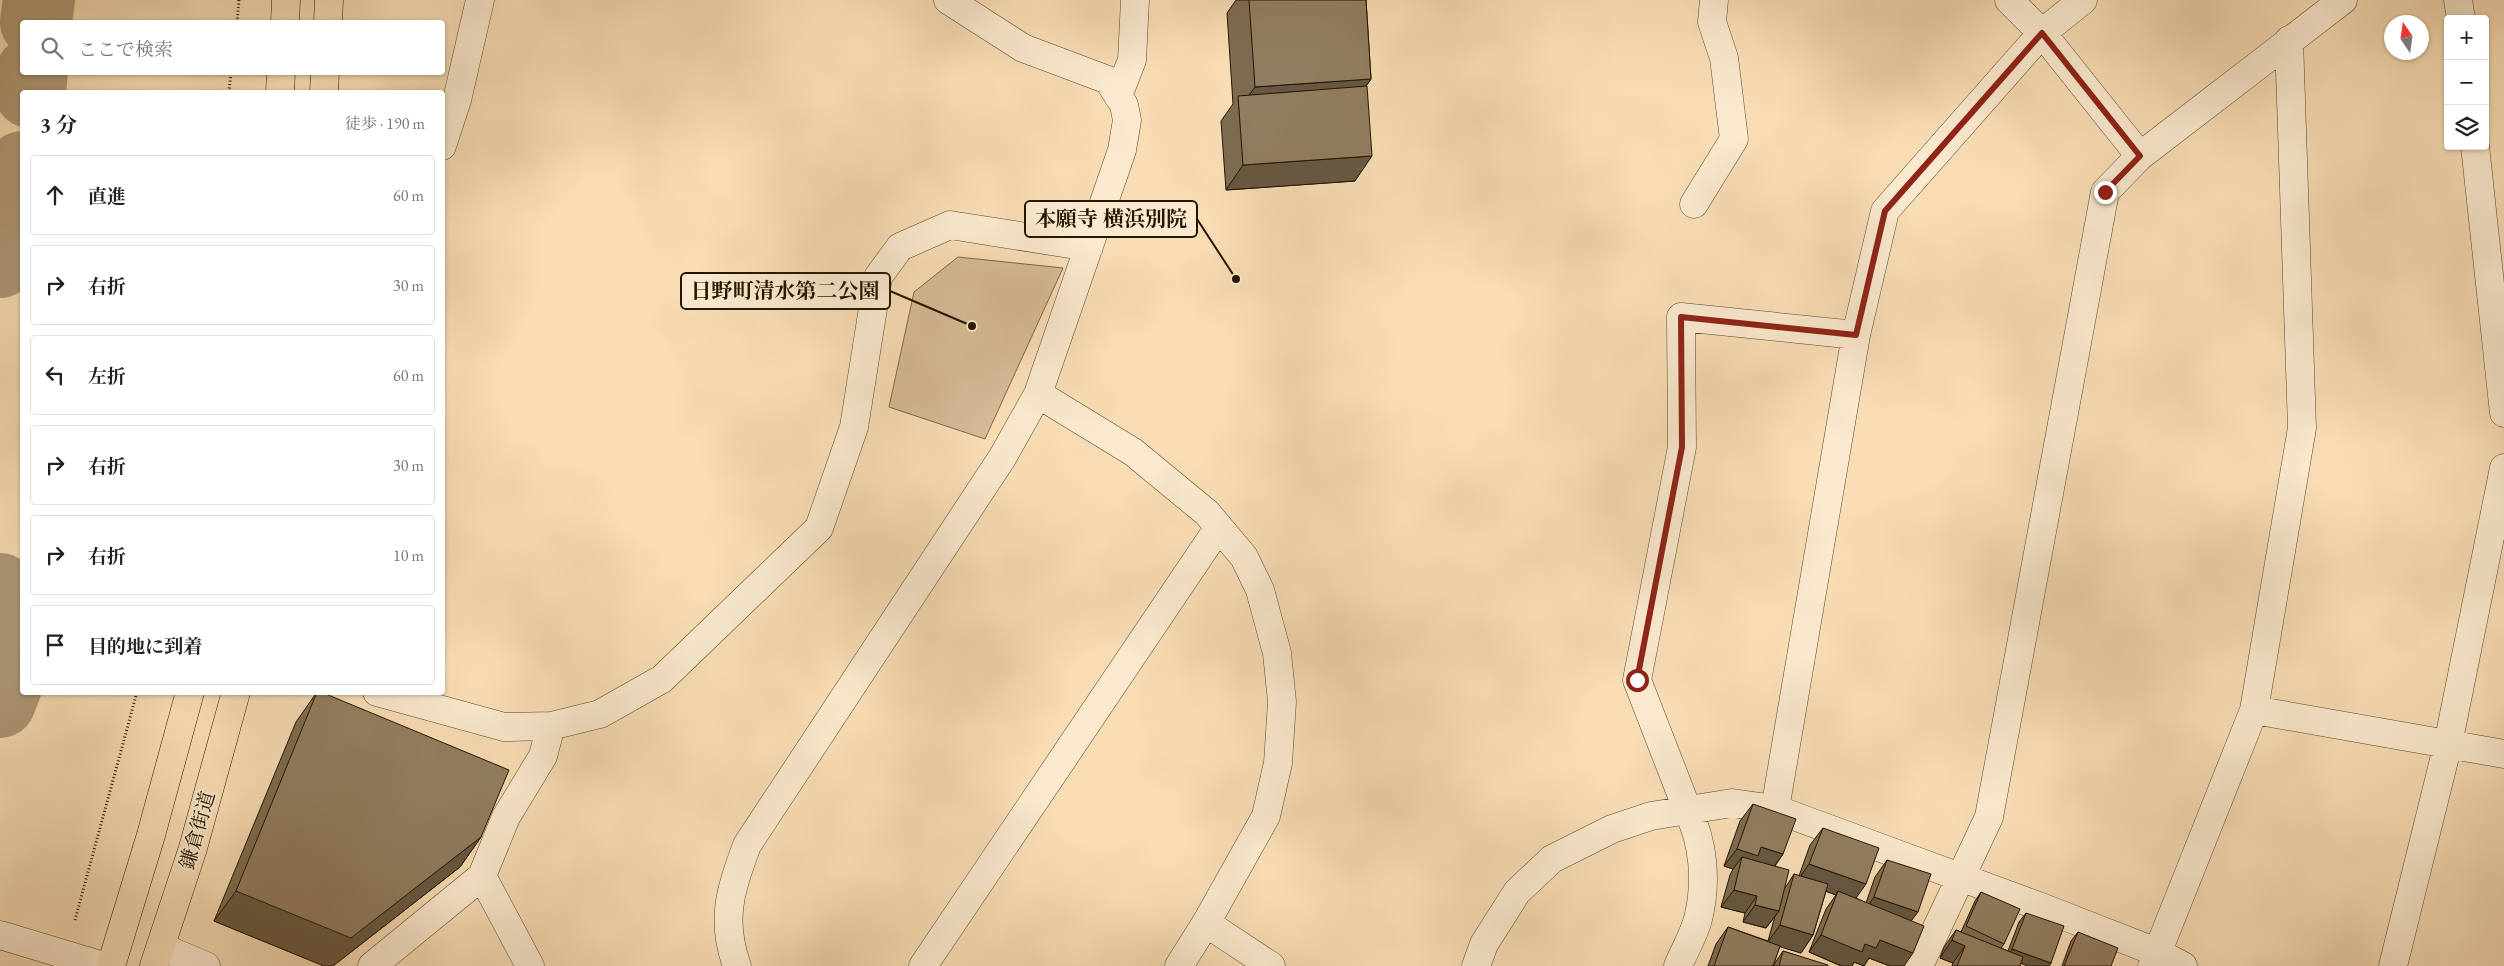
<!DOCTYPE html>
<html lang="ja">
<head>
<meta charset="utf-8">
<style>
	:root { --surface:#fff; --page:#f2f2f2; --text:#222; --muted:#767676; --line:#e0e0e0 }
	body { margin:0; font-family:"EB Garamond","Noto Serif JP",serif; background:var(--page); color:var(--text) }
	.controls { position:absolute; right:15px; top:15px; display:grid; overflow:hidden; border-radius:5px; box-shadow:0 1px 4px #0004 }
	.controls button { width:45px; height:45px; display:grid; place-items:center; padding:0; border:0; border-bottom:1px solid var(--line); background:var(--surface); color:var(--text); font:25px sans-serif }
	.compass { position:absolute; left:2384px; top:15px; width:45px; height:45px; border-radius:50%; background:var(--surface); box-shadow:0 1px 4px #0004; rotate:347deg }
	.stop { position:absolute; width:15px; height:15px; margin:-11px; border:4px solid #8f2418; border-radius:50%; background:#fff }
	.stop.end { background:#8f2418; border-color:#fff; box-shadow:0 1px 5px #0008 }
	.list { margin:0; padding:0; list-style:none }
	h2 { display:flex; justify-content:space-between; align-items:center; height:65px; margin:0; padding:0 20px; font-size:21px }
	h2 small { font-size:16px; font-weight:400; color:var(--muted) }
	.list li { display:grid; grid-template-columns:32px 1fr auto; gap:15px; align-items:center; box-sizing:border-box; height:80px; margin:0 10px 10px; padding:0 10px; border:1px solid var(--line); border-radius:5px }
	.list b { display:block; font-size:19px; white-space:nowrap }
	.list em { font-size:16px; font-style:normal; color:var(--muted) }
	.icon { flex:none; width:28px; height:28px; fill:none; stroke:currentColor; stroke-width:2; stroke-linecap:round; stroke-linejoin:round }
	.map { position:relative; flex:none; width:2504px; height:966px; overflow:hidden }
	.search { position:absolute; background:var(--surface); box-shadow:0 1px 4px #0004; left:20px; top:20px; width:425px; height:55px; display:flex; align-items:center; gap:12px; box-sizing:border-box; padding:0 18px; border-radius:5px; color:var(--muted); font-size:19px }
	.panel { position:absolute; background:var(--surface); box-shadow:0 1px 4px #0004; left:20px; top:90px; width:425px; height:605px; border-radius:5px }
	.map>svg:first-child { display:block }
	.green { fill:#d4bb96; stroke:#7b684c }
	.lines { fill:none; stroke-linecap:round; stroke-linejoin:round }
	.river { stroke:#af9977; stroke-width:72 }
	.minor-casing { stroke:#58472e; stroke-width:29 }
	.major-casing { stroke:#221502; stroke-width:29 }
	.path { stroke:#221502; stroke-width:3; stroke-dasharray:1 2.5; stroke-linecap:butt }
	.minor { stroke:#fae9ce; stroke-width:28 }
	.major { stroke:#f8ddb4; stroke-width:28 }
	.wall { fill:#7d6c52; stroke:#221502 }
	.shaded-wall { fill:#665842; stroke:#221502 }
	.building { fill:#917d5f; stroke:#221502 }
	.route { stroke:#8f2418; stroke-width:6 }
	.labels { text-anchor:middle; stroke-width:4; stroke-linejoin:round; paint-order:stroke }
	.street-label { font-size:20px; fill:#221502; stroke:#fae9ce }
	.leader { fill:none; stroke:#221502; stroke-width:2 }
	.callout-dot { fill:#221502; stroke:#fae9ce; stroke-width:2 }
	.callout { fill:#fae9ce; stroke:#221502; stroke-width:2 }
	.callout-label { font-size:21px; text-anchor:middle; font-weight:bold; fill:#221502 }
</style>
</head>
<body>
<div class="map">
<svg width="2504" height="966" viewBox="0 0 2504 966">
	<rect width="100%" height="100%" fill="#f8ddb4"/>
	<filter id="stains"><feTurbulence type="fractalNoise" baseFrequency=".004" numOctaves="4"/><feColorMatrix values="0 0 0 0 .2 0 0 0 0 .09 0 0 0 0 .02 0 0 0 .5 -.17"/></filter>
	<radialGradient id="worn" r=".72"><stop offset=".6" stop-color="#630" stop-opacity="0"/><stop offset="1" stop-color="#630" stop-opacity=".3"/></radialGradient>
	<!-- green -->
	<path class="green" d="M 958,257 L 1063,268 L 985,439 L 889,407 L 914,292 Z"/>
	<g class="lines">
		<!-- river -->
		<path class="river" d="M 36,22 L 39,0
			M 30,92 L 32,72
			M 0,262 L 16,234 L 22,167
			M 0,589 L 13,618 L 8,681 L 0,702"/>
		<!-- minor casing -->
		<g class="minor-casing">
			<path id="minor" d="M 2009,0 L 2042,33 L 2140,156
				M 2458,0 L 2461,19
				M 1118,96 L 1132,60 L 1135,0
				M 442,146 L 457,100 L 480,0
				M 2475,146 L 2504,413
				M 1694,204 L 1734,139 L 1724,58 L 1712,22 L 1714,0
				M 1038,394 L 1133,452 L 1207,513 L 1244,557 L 1260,590 L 1277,653 L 1282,702 L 1278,763 L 1266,816 L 1206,923 L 1179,966
				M 377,692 L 504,727 L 551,726 L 600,714 L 662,679 L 819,528 L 854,427 L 878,277 L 900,247 L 950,225 L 1089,247
				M 2254,710 L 2504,754
				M 1775,809 L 1856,335 L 1885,211 L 2042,33 L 2083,0
				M 1206,923 L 1271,966
				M 0,935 L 103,966
				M 161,947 L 206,966
				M 372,966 L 482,876
				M 530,966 L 482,876 L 506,817 L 543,756 L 551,726
				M 737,966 C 720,919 731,889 747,845 L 1002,458 L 1038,394 L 1122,150 L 1127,120 L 1124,105 L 1108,80 L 1023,48 L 948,0
				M 923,966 L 1219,527
				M 1476,966 L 1484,944 L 1517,892 L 1552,859 L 1612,829 L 1651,816 L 1732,803 L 1775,809 L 2041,907 L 2159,953 L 2183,966
				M 1678,966 C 1684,951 1694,935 1698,919 C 1707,883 1704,842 1687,809 L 1637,680 L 1682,447 L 1681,317 L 1856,335
				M 1919,966 L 1989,817 L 2105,192 L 2140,156 L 2343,0
				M 2152,966 L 2254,710 L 2302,428 L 2289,40
				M 2393,966 L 2448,744 L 2504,468"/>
		</g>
		<!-- major casing -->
		<g class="major-casing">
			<path id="major" d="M 285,22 L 286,0
				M 328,22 L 329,0
				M 280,92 L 281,72
				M 324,92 L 325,72
				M 111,966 L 151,835 L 190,692
				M 154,966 L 193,848 L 236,692"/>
		</g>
		<!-- path -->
		<path class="path" d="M 237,22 L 239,0
			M 229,92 L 231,72
			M 75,920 L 137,692"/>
		<!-- minor -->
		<use href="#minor" class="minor"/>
		<!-- major -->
		<use href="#major" class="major"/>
	</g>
	<!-- wall -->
	<path class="wall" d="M 1236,0 L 1366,0 L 1371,79 L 1366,86 L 1355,181 L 1226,190 L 1221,121 L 1233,104 L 1227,13 Z
		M 317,692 L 481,837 L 460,867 L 333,966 L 324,966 L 214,921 L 296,722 Z
		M 1753,804 L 1783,854 L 1775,866 L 1785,888 L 1794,874 L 1799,876 L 1810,845 L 1823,828 L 1856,898 L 1866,903 L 1875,877 L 1887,860 L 1911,921 L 1904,966 L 1890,966 L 1869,958 L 1864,966 L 1854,962 L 1852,966 L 1841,966 L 1809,952 L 1826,909 L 1836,895 L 1826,891 L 1813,935 L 1801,953 L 1780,946 L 1773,966 L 1708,966 L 1716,944 L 1728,927 L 1768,941 L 1775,916 L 1766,928 L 1743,922 L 1745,913 L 1721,907 L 1730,875 L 1733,869 L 1724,866 L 1740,821 Z
		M 1981,892 L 2004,944 L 2001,948 L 2008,951 L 2019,922 L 2026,913 L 2051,963 L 2049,966 L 2028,966 L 2021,963 L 2020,966 L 1952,966 L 1953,963 L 1940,958 L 1944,947 L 1956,930 L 1961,932 L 1975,901 Z
		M 2078,932 L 2111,966 L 2062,966 L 2071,941 Z
		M 1783,951 L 1828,966 L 1773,966 Z"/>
	<!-- shaded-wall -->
	<path class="shaded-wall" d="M 1371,79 L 1350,109 L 1239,109 L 1255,87 Z
		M 1372,156 L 1355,181 L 1226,190 L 1243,165 Z
		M 481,837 L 460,867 L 333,966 L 324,966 L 214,921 L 236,891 Z
		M 1761,847 L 1783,854 L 1771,871 L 1742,857 L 1733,869 L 1724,866 L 1737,849 Z
		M 1809,864 L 1866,884 L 1854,901 L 1838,891 L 1836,895 L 1797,881 Z
		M 1734,890 L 1757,896 L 1745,913 L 1721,907 Z
		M 1874,897 L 1918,912 L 1905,929 L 1862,914 Z
		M 1755,905 L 1779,911 L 1766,928 L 1743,922 Z
		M 1780,925 L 1813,935 L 1801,953 L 1767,943 Z
		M 1821,935 L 1865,944 L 1880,940 L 1913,953 L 1904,966 L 1890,966 L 1869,958 L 1864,966 L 1854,962 L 1852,966 L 1842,966 L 1809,952 Z
		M 1952,940 L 1965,946 L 1953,963 L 1940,958 Z
		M 2012,949 L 2051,963 L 2049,966 L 2028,966 L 2006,958 Z"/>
	<!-- building -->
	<path class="building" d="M 1249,0 L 1366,0 L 1371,79 L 1255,87 Z
		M 1367,86 L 1372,156 L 1243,165 L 1238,96 Z
		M 317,692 L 321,692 L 509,770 L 481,837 L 351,938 L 236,891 Z
		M 1753,804 L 1796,819 L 1783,854 L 1761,847 L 1758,856 L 1737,849 Z
		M 1823,828 L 1879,848 L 1866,884 L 1809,864 Z
		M 1742,857 L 1789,870 L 1779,911 L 1755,905 L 1757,896 L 1734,890 Z
		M 1887,860 L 1931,874 L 1918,912 L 1874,897 Z
		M 1794,874 L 1828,884 L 1813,935 L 1780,925 Z
		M 1838,891 L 1924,926 L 1913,953 L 1880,940 L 1876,948 L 1865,944 L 1862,952 L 1821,935 Z
		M 1981,892 L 2020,909 L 2004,944 L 1966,926 Z
		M 2026,913 L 2064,926 L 2051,963 L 2012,949 Z
		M 1728,927 L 1780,946 L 1773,966 L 1714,966 Z
		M 1956,930 L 2023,957 L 2020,966 L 1957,966 L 1965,946 L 1952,940 Z
		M 2078,932 L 2118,948 L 2111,966 L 2064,966 Z
		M 1783,951 L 1828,965 L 1828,966 L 1779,966 Z"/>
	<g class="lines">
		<!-- route -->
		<path class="route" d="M 1637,680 L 1682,447 L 1681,317 L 1856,335 L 1885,211 L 2042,33 L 2140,156 L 2105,192"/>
	</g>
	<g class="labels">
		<!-- street labels -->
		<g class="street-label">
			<text transform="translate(197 830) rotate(-74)" y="7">鎌倉街道</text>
		</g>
	</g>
	<!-- callouts -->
	<path class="leader" d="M1236 279L1197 219M972 326L890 291"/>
	<g class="callout-dot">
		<circle cx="1236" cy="279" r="5"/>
		<circle cx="972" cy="326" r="5"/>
	</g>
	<g class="callout">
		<rect x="1025" y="201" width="172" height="36" rx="5"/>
		<rect x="681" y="273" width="209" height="36" rx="5"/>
	</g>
	<g class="callout-label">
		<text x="1111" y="226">本願寺 横浜別院</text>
		<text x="785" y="298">日野町清水第二公園</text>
	</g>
	<rect width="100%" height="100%" filter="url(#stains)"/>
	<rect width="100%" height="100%" fill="url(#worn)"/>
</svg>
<div class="controls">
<button>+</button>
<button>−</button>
<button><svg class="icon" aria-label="layers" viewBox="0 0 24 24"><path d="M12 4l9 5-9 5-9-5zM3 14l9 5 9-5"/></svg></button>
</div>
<svg class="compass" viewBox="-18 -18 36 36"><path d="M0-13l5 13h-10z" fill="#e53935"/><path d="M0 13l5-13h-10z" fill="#767676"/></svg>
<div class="stop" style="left:1637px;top:680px"></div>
<div class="stop end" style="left:2105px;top:192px"></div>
<div class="search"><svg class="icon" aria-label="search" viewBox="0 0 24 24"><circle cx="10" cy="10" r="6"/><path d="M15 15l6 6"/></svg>ここで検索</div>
<section class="panel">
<h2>3 分<small>徒歩 · 190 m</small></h2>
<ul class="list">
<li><svg class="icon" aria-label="ahead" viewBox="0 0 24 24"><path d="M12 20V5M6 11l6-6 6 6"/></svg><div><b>直進</b></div><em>60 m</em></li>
<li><svg class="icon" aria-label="right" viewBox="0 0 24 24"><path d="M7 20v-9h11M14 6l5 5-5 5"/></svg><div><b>右折</b></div><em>30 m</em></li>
<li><svg class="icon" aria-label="left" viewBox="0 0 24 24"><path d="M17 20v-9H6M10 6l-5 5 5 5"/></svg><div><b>左折</b></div><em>60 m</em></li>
<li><svg class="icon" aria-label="right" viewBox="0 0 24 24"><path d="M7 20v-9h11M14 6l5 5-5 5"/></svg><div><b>右折</b></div><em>30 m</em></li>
<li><svg class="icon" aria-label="right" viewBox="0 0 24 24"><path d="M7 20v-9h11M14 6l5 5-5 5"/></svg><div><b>右折</b></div><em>10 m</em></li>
<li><svg class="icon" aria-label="arrive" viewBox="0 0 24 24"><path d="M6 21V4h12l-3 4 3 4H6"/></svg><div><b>目的地に到着</b></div></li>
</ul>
</section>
</div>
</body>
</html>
